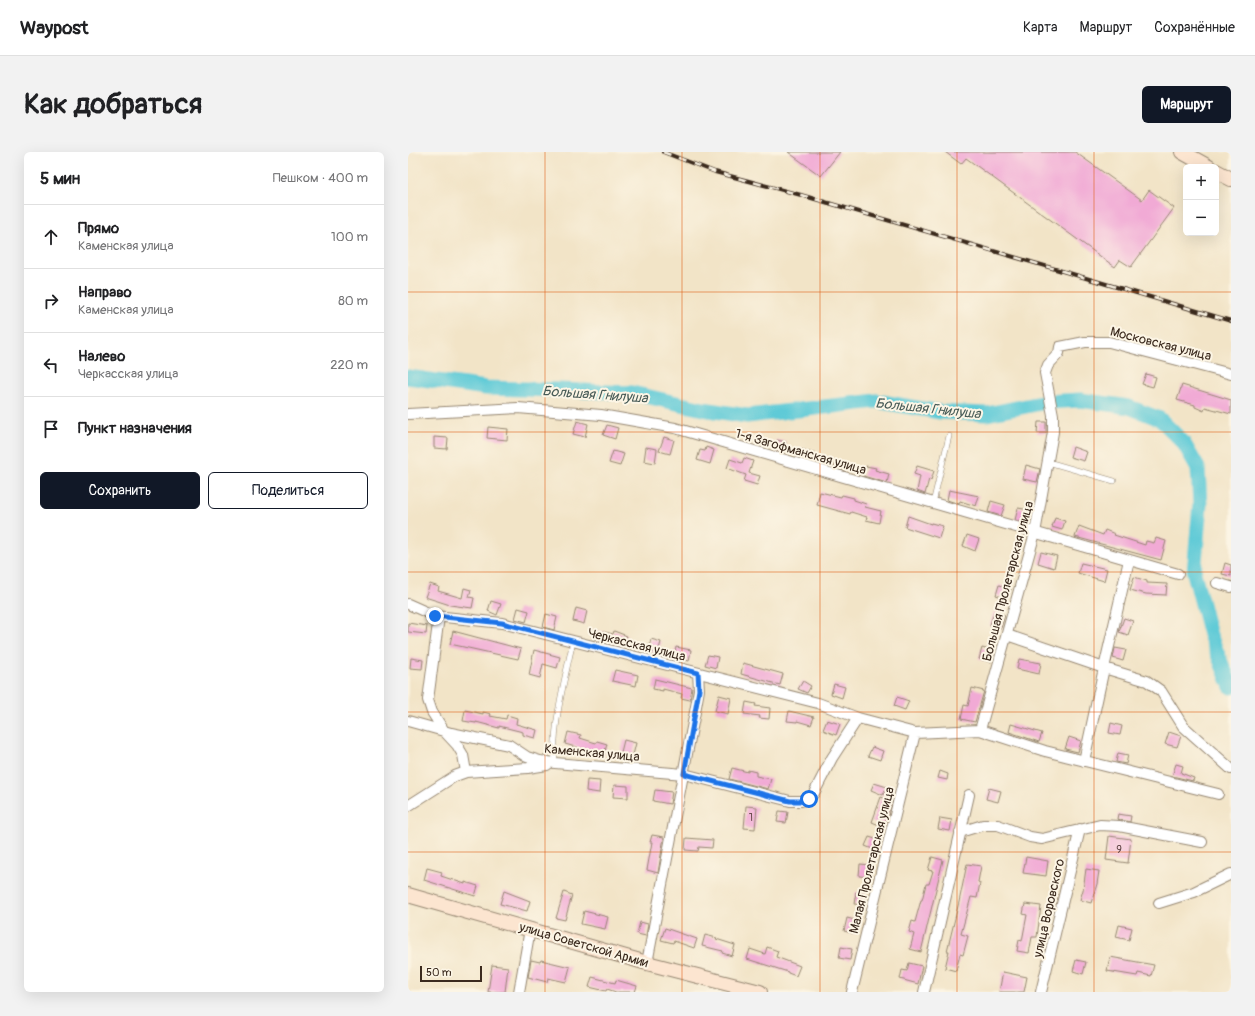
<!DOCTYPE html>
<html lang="ru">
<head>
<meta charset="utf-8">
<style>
	:root { --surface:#fff; --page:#f2f2f2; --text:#202124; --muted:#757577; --line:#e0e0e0; --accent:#111827 }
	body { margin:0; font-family:Pangolin,sans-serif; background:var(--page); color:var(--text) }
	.controls { position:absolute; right:12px; top:12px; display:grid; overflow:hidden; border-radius:6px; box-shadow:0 4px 16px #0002 }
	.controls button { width:36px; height:36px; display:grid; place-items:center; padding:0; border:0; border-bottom:1px solid var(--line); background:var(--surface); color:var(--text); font:20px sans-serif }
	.scale { position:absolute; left:12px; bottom:10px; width:62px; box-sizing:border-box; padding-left:4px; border:2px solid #3b2a1e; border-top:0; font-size:11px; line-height:14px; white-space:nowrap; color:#3b2a1e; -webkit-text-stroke:3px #fcf5e5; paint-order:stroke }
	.stop { position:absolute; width:12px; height:12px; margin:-9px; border:3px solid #1a73e8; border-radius:50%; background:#fff }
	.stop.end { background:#1a73e8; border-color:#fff; box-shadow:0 1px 4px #0008 }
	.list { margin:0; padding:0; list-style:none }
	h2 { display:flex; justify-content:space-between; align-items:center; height:52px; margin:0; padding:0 16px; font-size:17px }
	h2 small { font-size:13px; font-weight:400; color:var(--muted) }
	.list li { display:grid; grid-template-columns:26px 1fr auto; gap:12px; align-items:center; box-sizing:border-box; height:64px; padding:0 16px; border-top:1px solid var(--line) }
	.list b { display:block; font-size:15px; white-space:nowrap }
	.list p { margin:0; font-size:13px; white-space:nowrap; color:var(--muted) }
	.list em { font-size:13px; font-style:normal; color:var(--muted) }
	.actions { display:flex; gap:8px; padding:12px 16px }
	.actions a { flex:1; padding:9px 0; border:1px solid var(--accent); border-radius:6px; text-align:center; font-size:14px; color:var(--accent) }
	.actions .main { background:var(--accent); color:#fff }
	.icon { flex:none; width:22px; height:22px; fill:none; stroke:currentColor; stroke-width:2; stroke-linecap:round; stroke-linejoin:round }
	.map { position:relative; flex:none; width:823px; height:840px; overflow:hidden; border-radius:6px }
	header { display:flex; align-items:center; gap:24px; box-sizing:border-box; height:56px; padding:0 20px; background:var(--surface); border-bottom:1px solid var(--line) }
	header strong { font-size:19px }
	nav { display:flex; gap:22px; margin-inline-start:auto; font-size:14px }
	.intro { display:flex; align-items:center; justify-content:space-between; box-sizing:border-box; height:96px; padding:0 24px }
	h1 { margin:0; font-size:28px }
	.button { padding:10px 18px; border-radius:6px; background:var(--accent); color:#fff; font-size:14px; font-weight:700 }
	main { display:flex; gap:24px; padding:0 24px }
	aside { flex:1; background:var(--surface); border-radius:6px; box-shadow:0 4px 16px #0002 }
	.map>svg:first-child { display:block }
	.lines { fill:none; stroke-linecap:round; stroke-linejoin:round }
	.river { stroke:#5ecad7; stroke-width:15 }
	.building { fill:#f1aad5 }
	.service-casing { stroke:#968772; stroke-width:6 }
	.minor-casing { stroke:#968772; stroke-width:12 }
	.secondary-casing { stroke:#968772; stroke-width:16 }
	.service { stroke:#fff; stroke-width:5 }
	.minor { stroke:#fff; stroke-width:10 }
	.secondary { stroke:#fce5d0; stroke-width:14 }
	.rail-casing { stroke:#3b2a1e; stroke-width:4 }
	.rail { stroke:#fcf5e5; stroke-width:2.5; stroke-dasharray:8; stroke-linecap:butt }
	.route { stroke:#1a73e8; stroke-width:5 }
	.grid { fill:none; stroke:#df570d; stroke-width:1; stroke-opacity:0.55 }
	.labels { text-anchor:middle; stroke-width:4; stroke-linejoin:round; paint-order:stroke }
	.number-label { font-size:11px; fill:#684a4c }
	.street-label { font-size:13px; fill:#3b2a1e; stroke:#fcf5e5 }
	.water-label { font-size:14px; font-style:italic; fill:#465a56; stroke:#fcf5e5 }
</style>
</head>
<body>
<header>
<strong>Waypost</strong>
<nav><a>Карта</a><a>Маршрут</a><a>Сохранённые</a></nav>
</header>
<div class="intro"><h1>Как добраться</h1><a class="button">Маршрут</a></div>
<main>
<aside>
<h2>5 мин<small>Пешком · 400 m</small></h2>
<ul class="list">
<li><svg class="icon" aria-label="ahead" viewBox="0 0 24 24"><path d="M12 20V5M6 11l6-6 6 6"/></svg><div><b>Прямо</b><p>Каменская улица</p></div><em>100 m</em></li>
<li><svg class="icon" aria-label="right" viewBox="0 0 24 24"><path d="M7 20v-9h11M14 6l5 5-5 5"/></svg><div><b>Направо</b><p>Каменская улица</p></div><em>80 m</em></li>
<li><svg class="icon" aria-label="left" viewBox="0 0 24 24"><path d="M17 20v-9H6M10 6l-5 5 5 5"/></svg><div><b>Налево</b><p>Черкасская улица</p></div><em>220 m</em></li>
<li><svg class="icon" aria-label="arrive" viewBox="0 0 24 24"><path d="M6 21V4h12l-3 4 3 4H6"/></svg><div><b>Пункт назначения</b></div></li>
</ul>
<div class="actions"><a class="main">Сохранить</a><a>Поделиться</a></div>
</aside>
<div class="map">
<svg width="823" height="840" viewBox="0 0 823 840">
	<rect width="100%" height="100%" fill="#fcf5e5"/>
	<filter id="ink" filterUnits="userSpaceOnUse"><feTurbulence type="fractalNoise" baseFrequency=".025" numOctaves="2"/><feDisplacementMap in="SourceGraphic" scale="8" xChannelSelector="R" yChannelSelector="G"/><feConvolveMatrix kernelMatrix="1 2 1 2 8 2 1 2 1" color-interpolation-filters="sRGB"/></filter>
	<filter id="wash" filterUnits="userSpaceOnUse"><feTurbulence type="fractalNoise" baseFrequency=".012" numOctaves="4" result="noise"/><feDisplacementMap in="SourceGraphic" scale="16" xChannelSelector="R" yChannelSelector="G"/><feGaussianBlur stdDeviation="0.9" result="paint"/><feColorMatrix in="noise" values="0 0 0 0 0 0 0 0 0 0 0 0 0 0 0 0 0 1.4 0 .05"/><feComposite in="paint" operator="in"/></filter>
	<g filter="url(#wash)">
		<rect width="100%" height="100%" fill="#f2e4c7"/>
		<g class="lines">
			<!-- river -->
			<path class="river" d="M 0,225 L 78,236 L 151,238 L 224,241 L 295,257 L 339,264 L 468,249 L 532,260 L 579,262 L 638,250 L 672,248 L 721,255 L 752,267 L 775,290 L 790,316 L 792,352 L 786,421 L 802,483 L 823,535"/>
		</g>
		<g id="blocks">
			<!-- building -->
			<path class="building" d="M 380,0 L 432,0 L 413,24 Z
				M 537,0 L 667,0 L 734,48 L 741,38 L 766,56 L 723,115 L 712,108 L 707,115 L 558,6 L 553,12 Z
				M 738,222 L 748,225 L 745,235 L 734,232 Z
				M 774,233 L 823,248 L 823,262 L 797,255 L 796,259 L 787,255 L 787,253 L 769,248 Z
				M 169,269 L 180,272 L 177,285 L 165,282 Z
				M 630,270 L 638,270 L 638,281 L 629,281 Z
				M 199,273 L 210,276 L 207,287 L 195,283 Z
				M 80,275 L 100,277 L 99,288 L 79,286 Z
				M 26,285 L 40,286 L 39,297 L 26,296 Z
				M 256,285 L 266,288 L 262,302 L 251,299 Z
				M 369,288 L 378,290 L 376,301 L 367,298 Z
				M 238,295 L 249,297 L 247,311 L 236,309 Z
				M 298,295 L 306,298 L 302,312 L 289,308 L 292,298 L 297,299 Z
				M 665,295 L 679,300 L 676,309 L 662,305 Z
				M 391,297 L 406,300 L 404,309 L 390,305 Z
				M 205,299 L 216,302 L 212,314 L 201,311 Z
				M 336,306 L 345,309 L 341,321 L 352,324 L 349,333 L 336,329 L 338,323 L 319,316 L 322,307 L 334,311 Z
				M 428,309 L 440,312 L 438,319 L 426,315 Z
				M 618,313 L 632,317 L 629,330 L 615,327 Z
				M 458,314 L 468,316 L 467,318 L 481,322 L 479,331 L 455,324 Z
				M 509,314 L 526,319 L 523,328 L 521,327 L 517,342 L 509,339 L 512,324 L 506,322 Z
				M 541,338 L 571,344 L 568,354 L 552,349 L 551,352 L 539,348 Z
				M 412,340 L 433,345 L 434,343 L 446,346 L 446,348 L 458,352 L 457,355 L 473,359 L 471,371 L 458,368 L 459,365 L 443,360 L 442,362 L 409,353 Z
				M 583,349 L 597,353 L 593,364 L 580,360 Z
				M 610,356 L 622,358 L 619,371 L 607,368 Z
				M 500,364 L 523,372 L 523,371 L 535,374 L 531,386 L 497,375 Z
				M 647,366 L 657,369 L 654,378 L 644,375 Z
				M 671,374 L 695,383 L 697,378 L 707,382 L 706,383 L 737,393 L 738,389 L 746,391 L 748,386 L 758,389 L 753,408 L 667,385 Z
				M 559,383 L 571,387 L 567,399 L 555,394 Z
				M 633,400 L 649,404 L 646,416 L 630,411 Z
				M 673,411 L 699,417 L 696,429 L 670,421 Z
				M 817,411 L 823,413 L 823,424 L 814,422 Z
				M 726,425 L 739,429 L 739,431 L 759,432 L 758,443 L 738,442 L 722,438 Z
				M 22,432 L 31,435 L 30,439 L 54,446 L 56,436 L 63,438 L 61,445 L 66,446 L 64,456 L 42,453 L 17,445 Z
				M 591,433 L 603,437 L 599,447 L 588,443 Z
				M 83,449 L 93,452 L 89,463 L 80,459 Z
				M 110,456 L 121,459 L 118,470 L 107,467 Z
				M 168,456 L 179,459 L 176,472 L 165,469 Z
				M 586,460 L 597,463 L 593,476 L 582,473 Z
				M 138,462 L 149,465 L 146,478 L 135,475 Z
				M 716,466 L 725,469 L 720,483 L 711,480 Z
				M 0,471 L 19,474 L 18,482 L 0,480 Z
				M 186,478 L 205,482 L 206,479 L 219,484 L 215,494 L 195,487 L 194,489 L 184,486 Z
				M 45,479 L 113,497 L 110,507 L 42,492 Z
				M 243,487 L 253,490 L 250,501 L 240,499 Z
				M 268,495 L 283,498 L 281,509 L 266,505 Z
				M 574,496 L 586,499 L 583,510 L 571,507 Z
				M 707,496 L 718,498 L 715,509 L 705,506 Z
				M 126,498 L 152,505 L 149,516 L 135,512 L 132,526 L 121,523 Z
				M 300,503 L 310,505 L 308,516 L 297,513 Z
				M 3,506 L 15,508 L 14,517 L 2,516 Z
				M 611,507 L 633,511 L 631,522 L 609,517 Z
				M 335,511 L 375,522 L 372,533 L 333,522 Z
				M 207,518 L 230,523 L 228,534 L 204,529 Z
				M 247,527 L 284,536 L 282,548 L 273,546 L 274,542 L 255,537 L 255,539 L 245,537 Z
				M 395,529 L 403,534 L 399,541 L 390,537 Z
				M 426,532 L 437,535 L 434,546 L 423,542 Z
				M 564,536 L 576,539 L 567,570 L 553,567 L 556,553 L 560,554 Z
				M 311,543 L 323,546 L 320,562 L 307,559 Z
				M 489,545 L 501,549 L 497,558 L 486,554 Z
				M 338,550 L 348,552 L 347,554 L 362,556 L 361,567 L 351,566 L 352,564 L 336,562 Z
				M 57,558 L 75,562 L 75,560 L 83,562 L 82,564 L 98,567 L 99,563 L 109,566 L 108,572 L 129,578 L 127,586 L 115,583 L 115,580 L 91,574 L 91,576 L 68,570 L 68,571 L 55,569 Z
				M 381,559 L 406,565 L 403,573 L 389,569 L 389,570 L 379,569 Z
				M 419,568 L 432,572 L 428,583 L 415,578 Z
				M 703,571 L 714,574 L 712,583 L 701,581 Z
				M 603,572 L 634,581 L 631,590 L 601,580 Z
				M 160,580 L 173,583 L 172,586 L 188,591 L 189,589 L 199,592 L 196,603 L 157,592 Z
				M 761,580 L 773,584 L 769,595 L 757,592 Z
				M 661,585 L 673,589 L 670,600 L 657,597 Z
				M 216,588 L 228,591 L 224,607 L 212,604 Z
				M 464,595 L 475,599 L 472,608 L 460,604 Z
				M 710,601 L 720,603 L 718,612 L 708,610 Z
				M 768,612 L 775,614 L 773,621 L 786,626 L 785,629 L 764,624 Z
				M 324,616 L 340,620 L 340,618 L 348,620 L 348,624 L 363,627 L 360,637 L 321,627 Z
				M 532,619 L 540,622 L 539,628 L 530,626 Z
				M 179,628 L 192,629 L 191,641 L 178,639 Z
				M 466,631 L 479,635 L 475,643 L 463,638 Z
				M 206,633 L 220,634 L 220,646 L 205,645 Z
				M 581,636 L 593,639 L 590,650 L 578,647 Z
				M 247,638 L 264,640 L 262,652 L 245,649 Z
				M 473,645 L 484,649 L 476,675 L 464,670 Z
				M 338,654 L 349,655 L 347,677 L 336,676 Z
				M 371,659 L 380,660 L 378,671 L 369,670 Z
				M 710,662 L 723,664 L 722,670 L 709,667 Z
				M 532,666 L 544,668 L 542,679 L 530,677 Z
				M 244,683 L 256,685 L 250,721 L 239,718 L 244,690 L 242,690 Z
				M 701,684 L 723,687 L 720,711 L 698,708 Z
				M 461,685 L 471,688 L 467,698 L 457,694 Z
				M 278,686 L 305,688 L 304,696 L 291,695 L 290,699 L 277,698 Z
				M 524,705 L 535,708 L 513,800 L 502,797 L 506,782 L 501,780 L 504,769 L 507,770 L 513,748 L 514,748 L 518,732 L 521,732 L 525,719 L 520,718 Z
				M 618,705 L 640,709 L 638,724 L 615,721 Z
				M 452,712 L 463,713 L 462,725 L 451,724 Z
				M 559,712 L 573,714 L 570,730 L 572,731 L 569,746 L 563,745 L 553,782 L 560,784 L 555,803 L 552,802 L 548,819 L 537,816 L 541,799 L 539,799 L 551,750 Z
				M 19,716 L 34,720 L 33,724 L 57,732 L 57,730 L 70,734 L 67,744 L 16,728 Z
				M 678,717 L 691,719 L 689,732 L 683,751 L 672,748 L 675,738 Z
				M 96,739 L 122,749 L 119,759 L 92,752 Z
				M 156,740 L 164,743 L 157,768 L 148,766 Z
				M 448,740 L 458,742 L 456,753 L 446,752 Z
				M 617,752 L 633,754 L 629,785 L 624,785 L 621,801 L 609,799 L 611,788 L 614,789 L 619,763 L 615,762 Z
				M 176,759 L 200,765 L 197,777 L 173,772 Z
				M 439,766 L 451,769 L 448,782 L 436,779 Z
				M 232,770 L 240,772 L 238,784 L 229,782 Z
				M 711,773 L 724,776 L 721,788 L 708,785 Z
				M 257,776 L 289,787 L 286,796 L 266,789 L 265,791 L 253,788 Z
				M 297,783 L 309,786 L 308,787 L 327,793 L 324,804 L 314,801 L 315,799 L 294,794 Z
				M 359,795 L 370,799 L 368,805 L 392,814 L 388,824 L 380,821 L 380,820 L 339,807 L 342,797 L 357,802 Z
				M 433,795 L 444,797 L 442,808 L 431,806 Z
				M 702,805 L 746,813 L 743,824 L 730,821 L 729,824 L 699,819 Z
				M 123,808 L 132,810 L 133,808 L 162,815 L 158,830 L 140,826 L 139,830 L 120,825 Z
				M 668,808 L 678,810 L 675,822 L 665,819 Z
				M 501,811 L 514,814 L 510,832 L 492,827 L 494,818 L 499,819 Z
				M 84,813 L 100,815 L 97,840 L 80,840 Z
				M 595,820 L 619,825 L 616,840 L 591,840 Z
				M 184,825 L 207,831 L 208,828 L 229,834 L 227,840 L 208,840 L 199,837 L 198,839 L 181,835 Z"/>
		</g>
	</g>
	<g filter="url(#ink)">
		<use href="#blocks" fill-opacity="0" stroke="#968772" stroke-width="1"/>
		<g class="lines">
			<!-- service casing -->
			<g class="service-casing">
				<path id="service" d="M 640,310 L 706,329
					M 525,351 L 541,284
					M 147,611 C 144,574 157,526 165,489"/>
			</g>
			<!-- minor casing -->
			<g class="minor-casing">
				<path id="minor" d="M 0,262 L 110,256 L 193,263 L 267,276 L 770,422
					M 809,431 L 823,435
					M 0,452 L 27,464 L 94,471 L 410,551 L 450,566 L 507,581 L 572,578 L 637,599 L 810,642
					M 31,464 L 20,548 L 24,560 L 36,579 L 49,593 L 55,603 L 58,620
					M 599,483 L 696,516 L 739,529 L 753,539 L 775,574 L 823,617
					M 0,569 L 43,581 L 101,593 L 119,605 L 132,609 L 147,611 L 276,622 L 382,649 L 393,649 L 401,647 L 406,641 L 424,606 L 450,566
					M 572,578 L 627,381 L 645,280 L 645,263 L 637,221 L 640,213 L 651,201 L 652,195 L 677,190 L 701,190 L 823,222
					M 676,609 L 696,516 L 721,408
					M 0,654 L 47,624 L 58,620 L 120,616 L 139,613
					M 552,680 L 575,673 L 590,673 L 622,685 L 634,687 L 692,673 L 711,674 L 794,690
					M 751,751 L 786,740 L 823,722
					M 239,811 L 287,560 L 291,538 L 290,521
					M 111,840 L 122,777
					M 444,840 L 507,581
					M 516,840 L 561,643
					M 633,840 L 672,677"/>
			</g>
			<!-- secondary casing -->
			<g class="secondary-casing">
				<path id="secondary" d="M 774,0 L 801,15
					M 808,19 L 823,27
					M 0,743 L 239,811 L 352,840"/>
			</g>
			<!-- service -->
			<use href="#service" class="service"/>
			<!-- minor -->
			<use href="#minor" class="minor"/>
			<!-- secondary -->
			<use href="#secondary" class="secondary"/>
			<!-- rail casing -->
			<g class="rail-casing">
				<path id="rail" d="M 255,0 L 307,20 L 393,43 L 661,121 L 823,169"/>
			</g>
			<!-- rail -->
			<use href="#rail" class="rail"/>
		</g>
	</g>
	<g class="lines" filter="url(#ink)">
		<!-- route -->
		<path class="route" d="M 27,464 L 94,471 L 290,521 L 291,538 L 276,622 L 382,649 L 393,649 L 401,647"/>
	</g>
	<!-- grid -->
	<path class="grid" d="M 137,0 L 137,840M 274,0 L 274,840M 412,0 L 412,840M 549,0 L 549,840M 686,0 L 686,840M 0,140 L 823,140M 0,280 L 823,280M 0,420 L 823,420M 0,560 L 823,560M 0,700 L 823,700"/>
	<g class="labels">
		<!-- number labels -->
		<g class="number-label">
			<text x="343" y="669">1</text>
			<text x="711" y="701">9</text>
		</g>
		<!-- street labels -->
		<g class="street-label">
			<text transform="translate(753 191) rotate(14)" y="5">Московская улица</text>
			<text transform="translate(393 299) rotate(16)" y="5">1-я Загофманская улица</text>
			<text transform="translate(599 429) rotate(-75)" y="5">Большая Пролетарская улица</text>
			<text transform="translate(229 492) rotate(14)" y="5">Черкасская улица</text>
			<text transform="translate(184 600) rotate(5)" y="5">Каменская улица</text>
			<text transform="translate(463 708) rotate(-76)" y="5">Малая Пролетарская улица</text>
			<text transform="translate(640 756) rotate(-77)" y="5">улица Воровского</text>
			<text transform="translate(176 792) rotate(16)" y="5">улица Советской Армии</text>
		</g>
		<!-- water labels -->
		<g class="water-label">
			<text transform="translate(187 242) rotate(4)" y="5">Большая Гнилуша</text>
			<text transform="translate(520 256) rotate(6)" y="5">Большая Гнилуша</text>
		</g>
	</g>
</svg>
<div class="controls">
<button>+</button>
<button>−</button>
</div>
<div class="scale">50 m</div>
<div class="stop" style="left:401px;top:647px"></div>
<div class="stop end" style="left:27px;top:464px"></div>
</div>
</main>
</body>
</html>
